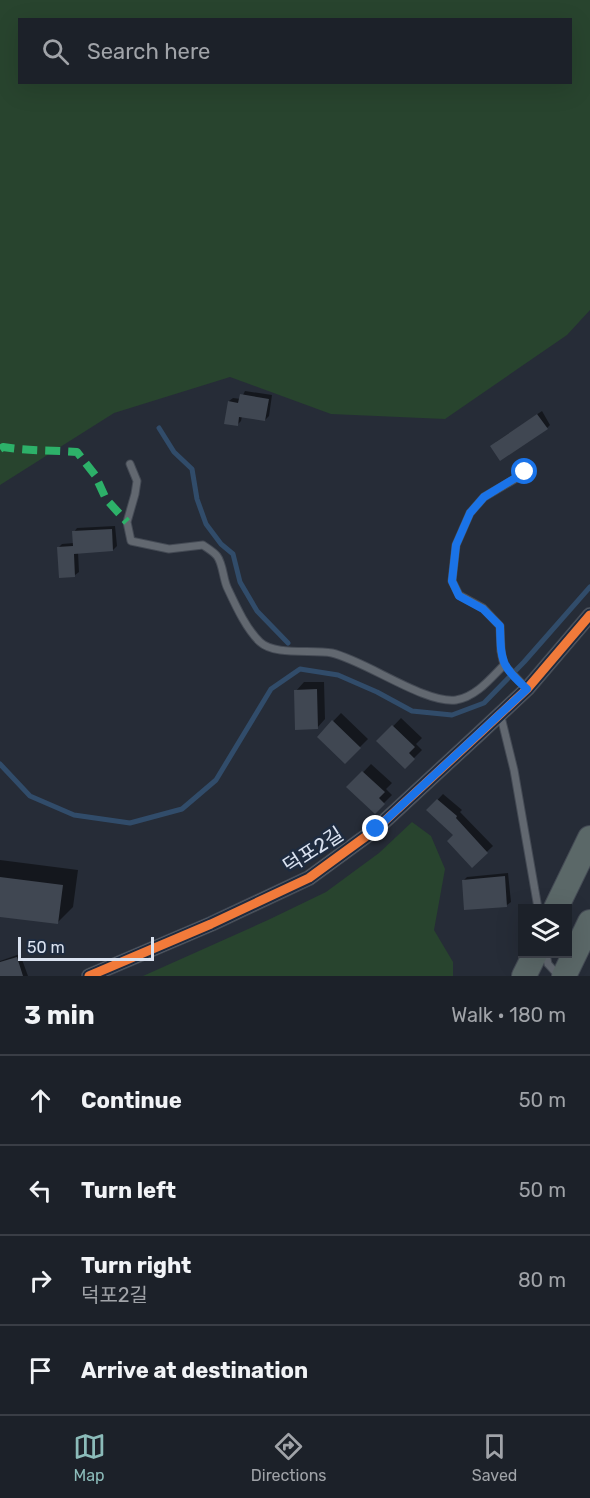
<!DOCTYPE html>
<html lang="en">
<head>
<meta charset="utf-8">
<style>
	:root { --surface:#1c2129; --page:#252931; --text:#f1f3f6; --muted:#a0a3a8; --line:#3a3e46; --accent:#8bbbb9 }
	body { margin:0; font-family:Rubik,"Noto Sans KR",sans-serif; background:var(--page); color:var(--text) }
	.controls { position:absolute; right:18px; bottom:18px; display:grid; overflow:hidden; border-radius:0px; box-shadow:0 6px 24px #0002 }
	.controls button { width:54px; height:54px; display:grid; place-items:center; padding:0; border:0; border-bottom:2px solid var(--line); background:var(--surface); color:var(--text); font:30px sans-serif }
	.scale { position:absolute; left:18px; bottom:15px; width:136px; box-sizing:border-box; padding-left:6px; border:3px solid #dae2f0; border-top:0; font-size:16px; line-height:21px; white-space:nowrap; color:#dae2f0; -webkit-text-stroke:4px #1e2b3f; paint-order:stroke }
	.stop { position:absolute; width:18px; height:18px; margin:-14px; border:4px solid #1a73e8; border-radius:50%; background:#fff }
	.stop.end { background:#1a73e8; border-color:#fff; box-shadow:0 2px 6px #0008 }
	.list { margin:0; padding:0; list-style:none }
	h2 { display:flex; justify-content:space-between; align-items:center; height:78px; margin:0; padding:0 24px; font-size:26px }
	h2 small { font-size:20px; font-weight:400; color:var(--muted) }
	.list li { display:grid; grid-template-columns:39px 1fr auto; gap:18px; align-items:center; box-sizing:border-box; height:90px; padding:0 24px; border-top:2px solid var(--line) }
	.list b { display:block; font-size:22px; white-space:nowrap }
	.list p { margin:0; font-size:20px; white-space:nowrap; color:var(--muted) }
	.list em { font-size:20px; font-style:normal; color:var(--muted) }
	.icon { flex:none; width:33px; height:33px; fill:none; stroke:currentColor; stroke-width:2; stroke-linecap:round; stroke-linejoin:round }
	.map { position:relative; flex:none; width:590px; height:976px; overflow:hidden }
	.search { position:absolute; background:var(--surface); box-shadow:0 6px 24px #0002; left:18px; right:18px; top:18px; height:66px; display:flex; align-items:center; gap:15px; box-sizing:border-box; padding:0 21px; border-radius:0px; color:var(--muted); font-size:22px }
	.sheet { height:438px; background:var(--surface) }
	nav { display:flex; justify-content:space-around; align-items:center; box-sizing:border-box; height:84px; border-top:2px solid var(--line); background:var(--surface); font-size:16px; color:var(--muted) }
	nav a { display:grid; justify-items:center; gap:3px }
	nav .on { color:var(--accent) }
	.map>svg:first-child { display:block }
	.green { fill:#28442e; fill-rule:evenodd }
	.shadow { fill:#0007 }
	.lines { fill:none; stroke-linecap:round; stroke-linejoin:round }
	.stream { stroke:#314c6a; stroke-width:5 }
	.building { fill:#404752 }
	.service-casing { stroke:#444a54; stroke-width:9 }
	.minor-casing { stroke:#444a54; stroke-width:16 }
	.trunk-casing { stroke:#444a54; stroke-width:26 }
	.service { stroke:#626870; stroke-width:7 }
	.minor { stroke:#626870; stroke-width:14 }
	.trunk { stroke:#5b6868; stroke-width:24 }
	.quiet { stroke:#2db169; stroke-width:8; stroke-dasharray:15 8; stroke-linecap:butt }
	.cycleway-casing { stroke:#1e2b3f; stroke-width:13 }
	.cycleway { stroke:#f17a3a; stroke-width:9 }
	.route { stroke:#1a73e8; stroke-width:8 }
	.labels { text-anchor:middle; stroke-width:5; stroke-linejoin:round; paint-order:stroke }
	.street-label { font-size:20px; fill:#dae2f0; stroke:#1e2b3f }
</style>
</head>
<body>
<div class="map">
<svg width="590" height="976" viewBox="0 0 590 976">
	<rect width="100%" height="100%" fill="#262c37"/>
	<!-- green -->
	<path class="green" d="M 0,0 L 590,0 L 590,310 L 567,335 L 445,419 L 331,414 L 230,377 L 114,413 L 0,485 ZM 20,20 L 570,20 L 570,82 L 20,82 Z
		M 412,822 L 431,836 L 445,869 L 434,930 L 453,962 L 453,976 L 143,976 L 268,920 L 326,892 L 379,853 Z"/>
	<!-- shadow -->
	<path class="shadow" d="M 245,391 L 272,395 L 269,416 L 265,420 L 242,416 L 241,421 L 237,425 L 229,401 L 233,398 L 241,399 Z
		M 542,411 L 550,425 L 547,428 L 496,442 Z
		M 115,526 L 117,546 L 113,550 L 78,552 L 79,572 L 75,575 L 58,548 L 62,544 L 74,543 L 74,532 L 77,528 Z
		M 304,682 L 324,682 L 325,719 L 317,728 L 296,691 Z
		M 341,713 L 368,739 L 345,762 L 319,736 Z
		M 401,718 L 422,738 L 416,744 L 422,750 L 405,767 L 379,741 Z
		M 371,764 L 392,783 L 386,789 L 392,795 L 375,812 L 349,787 Z
		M 443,794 L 462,810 L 460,812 L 493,846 L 472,866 L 455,835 L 428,810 Z
		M 0,860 L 78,870 L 73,907 L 57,923 L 0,916 Z
		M 508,873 L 511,902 L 507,905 L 463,881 L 467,877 Z
		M 20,954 L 28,976 L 0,976 L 0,961 Z"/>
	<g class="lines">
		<!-- stream -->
		<path class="stream" d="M 159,428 L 174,452 L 192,469 L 197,499 L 206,524 L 221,544 L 233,554 L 240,582 L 257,611 L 288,643
			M 0,764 L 30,796 L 74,815 L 130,823 L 182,809 L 216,780 L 271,689 L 300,669 L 338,675 L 377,692 L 412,711 L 452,715 L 484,703 L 524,662 L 590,587"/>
	</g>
	<!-- building -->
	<path class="building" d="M 240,394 L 269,399 L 265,421 L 239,417 L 238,426 L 224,424 L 228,401 L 238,403 Z
		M 537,414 L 548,429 L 500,461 L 490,446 Z
		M 112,529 L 113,551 L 74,554 L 75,577 L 59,578 L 57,547 L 73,546 L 72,531 Z
		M 317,689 L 318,729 L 295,730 L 294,690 Z
		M 332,720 L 361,748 L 345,764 L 317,737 Z
		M 392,725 L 415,747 L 409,753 L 415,759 L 405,769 L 376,741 Z
		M 362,771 L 385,792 L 379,798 L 385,804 L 375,814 L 346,787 Z
		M 437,799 L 457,816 L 456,818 L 488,853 L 472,868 L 447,841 L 453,835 L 426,810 Z
		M 505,876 L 507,907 L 464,910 L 462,880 Z
		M 0,877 L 63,885 L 58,924 L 0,917 Z
		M 17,957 L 23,976 L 0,976 L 0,962 Z"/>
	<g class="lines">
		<!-- service casing -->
		<g class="service-casing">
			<path id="service" d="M 130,464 L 137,481 L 135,494 L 127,522 L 131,541 L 169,549 L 203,545 C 207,548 214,552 217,556 C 223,564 223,578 227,587 C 235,604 246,629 260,642 C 275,656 312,649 332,653 C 366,661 425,704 456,700 C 476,697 491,678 504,665 L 501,651 L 500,626 L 483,608 L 459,595 L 452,581 L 456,545 L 470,513 L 484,497 L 525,473
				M 504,665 L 527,689
				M 500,713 L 514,770 L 538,908
				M 546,954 L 548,964 L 559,976"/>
		</g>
		<!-- minor casing -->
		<g class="minor-casing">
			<path id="minor" d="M 89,976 L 211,924 L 309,878 L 376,829 L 480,733 L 527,689 L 590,615"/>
		</g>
		<!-- trunk casing -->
		<g class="trunk-casing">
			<path id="trunk" d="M 556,908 L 590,838
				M 524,976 L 535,954
				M 564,976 L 590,922"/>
		</g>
		<!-- service -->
		<use href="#service" class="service"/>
		<!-- minor -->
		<use href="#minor" class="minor"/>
		<!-- trunk -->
		<use href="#trunk" class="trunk"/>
		<!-- quiet -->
		<path class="quiet" d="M 0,449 L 3,447 C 27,451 52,450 77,452 L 95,475 L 106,499 L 127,522"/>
		<!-- cycleway casing -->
		<g class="cycleway-casing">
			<path id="cycleway" d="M 89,976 L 211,924 L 309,878 L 376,829 L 480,733 L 527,689 L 590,615"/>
		</g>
		<!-- cycleway -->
		<use href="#cycleway" class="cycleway"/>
	</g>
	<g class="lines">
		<!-- route -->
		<path class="route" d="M 376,829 L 527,689 C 500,666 501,659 500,626 L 483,609 L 459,596 L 452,581 L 456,545 L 470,513 L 484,497 L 525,472"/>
	</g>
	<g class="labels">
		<!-- street labels -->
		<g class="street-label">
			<text transform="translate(313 850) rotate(-33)" y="7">덕포2길</text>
		</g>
	</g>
</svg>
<div class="controls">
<button><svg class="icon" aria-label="layers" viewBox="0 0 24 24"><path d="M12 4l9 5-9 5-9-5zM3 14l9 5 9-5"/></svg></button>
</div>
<div class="scale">50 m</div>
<div class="stop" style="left:525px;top:472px"></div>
<div class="stop end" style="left:376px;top:829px"></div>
<div class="search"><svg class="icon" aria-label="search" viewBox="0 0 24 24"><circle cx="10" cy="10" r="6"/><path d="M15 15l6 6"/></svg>Search here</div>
</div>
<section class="sheet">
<h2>3 min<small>Walk · 180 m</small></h2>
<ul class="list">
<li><svg class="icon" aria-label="ahead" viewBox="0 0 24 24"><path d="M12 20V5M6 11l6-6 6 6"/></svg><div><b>Continue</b></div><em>50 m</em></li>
<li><svg class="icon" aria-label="left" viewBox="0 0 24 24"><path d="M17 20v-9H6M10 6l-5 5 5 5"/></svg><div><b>Turn left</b></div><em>50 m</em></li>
<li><svg class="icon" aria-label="right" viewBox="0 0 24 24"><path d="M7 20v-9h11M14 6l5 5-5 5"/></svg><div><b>Turn right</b><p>덕포2길</p></div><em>80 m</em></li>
<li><svg class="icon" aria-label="arrive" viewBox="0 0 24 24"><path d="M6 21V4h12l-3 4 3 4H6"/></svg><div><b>Arrive at destination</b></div></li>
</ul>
</section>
<nav>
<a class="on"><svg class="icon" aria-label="map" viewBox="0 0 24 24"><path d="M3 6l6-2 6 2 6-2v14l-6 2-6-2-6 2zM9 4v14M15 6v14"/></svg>Map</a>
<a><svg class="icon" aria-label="directions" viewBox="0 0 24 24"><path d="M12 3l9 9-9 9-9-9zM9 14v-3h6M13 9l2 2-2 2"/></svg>Directions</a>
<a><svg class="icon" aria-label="saved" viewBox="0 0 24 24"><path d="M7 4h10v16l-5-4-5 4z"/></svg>Saved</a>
</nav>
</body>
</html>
